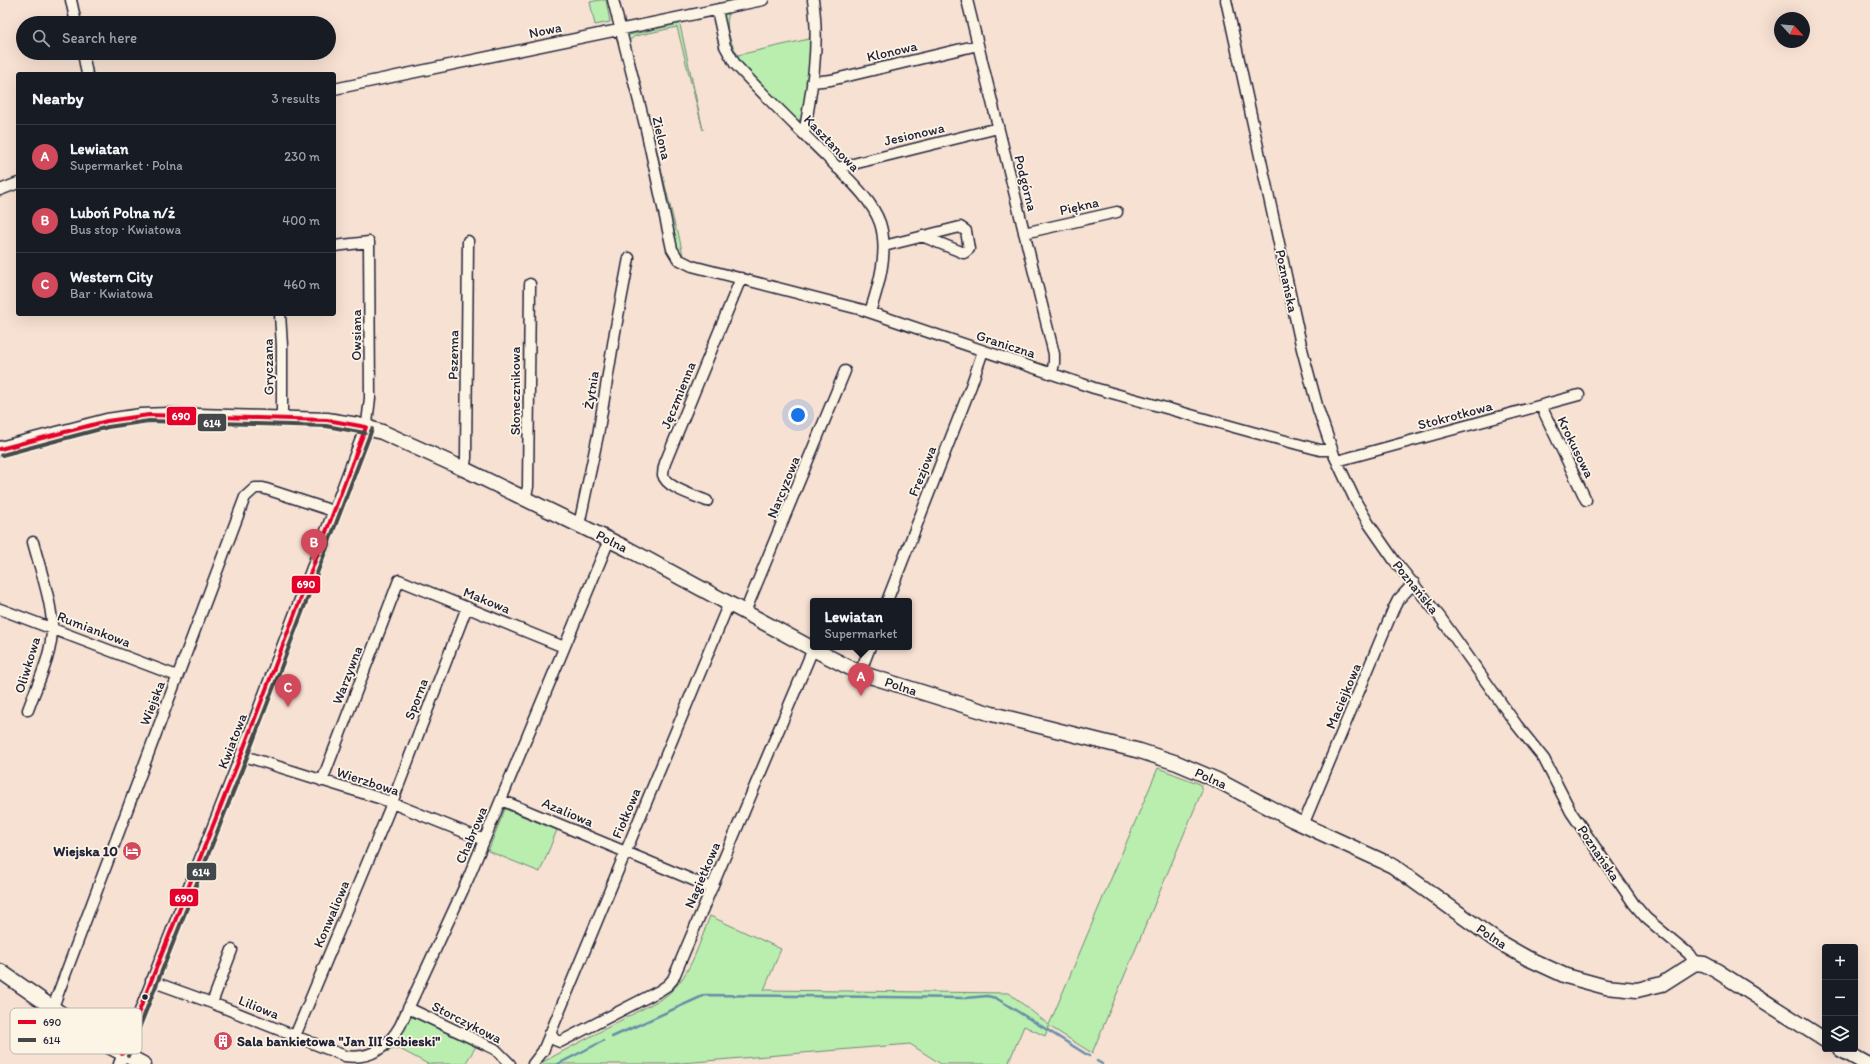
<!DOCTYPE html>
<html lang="en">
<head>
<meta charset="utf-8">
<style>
	:root { --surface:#171b24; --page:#20242c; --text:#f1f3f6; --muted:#9ea1a6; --line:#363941; --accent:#d1495b }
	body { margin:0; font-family:Itim,sans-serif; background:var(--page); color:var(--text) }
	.controls { position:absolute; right:12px; bottom:12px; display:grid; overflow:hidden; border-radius:4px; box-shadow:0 4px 16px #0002 }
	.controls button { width:36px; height:36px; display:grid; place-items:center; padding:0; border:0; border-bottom:1px solid var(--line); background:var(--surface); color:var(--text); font:20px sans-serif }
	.compass { position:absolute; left:1774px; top:12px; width:36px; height:36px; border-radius:50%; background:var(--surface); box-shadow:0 4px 16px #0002; rotate:116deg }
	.you { position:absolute; left:798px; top:415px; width:14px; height:14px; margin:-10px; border:3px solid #fff; border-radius:50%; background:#1a73e8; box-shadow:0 0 0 6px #1a73e833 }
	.badge { display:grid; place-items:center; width:26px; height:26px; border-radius:50%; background:var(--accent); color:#fff; font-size:13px; font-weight:700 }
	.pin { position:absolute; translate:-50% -33px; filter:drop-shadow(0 1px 2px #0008) }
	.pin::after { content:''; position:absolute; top:21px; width:14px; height:12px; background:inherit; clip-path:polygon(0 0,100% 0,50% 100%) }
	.popup { position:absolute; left:810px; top:598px; width:102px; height:52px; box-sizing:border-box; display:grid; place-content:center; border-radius:4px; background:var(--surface); filter:drop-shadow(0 1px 3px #0005); font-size:13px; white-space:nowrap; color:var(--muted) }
	.popup b { font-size:15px; color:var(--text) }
	.popup::after { content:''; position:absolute; left:50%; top:100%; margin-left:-8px; border:8px solid transparent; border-top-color:var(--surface) }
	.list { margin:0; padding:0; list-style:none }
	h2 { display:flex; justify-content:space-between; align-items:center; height:52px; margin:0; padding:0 16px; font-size:17px }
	h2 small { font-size:13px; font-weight:400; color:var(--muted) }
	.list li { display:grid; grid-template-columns:26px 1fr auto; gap:12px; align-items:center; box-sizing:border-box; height:64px; padding:0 16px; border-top:1px solid var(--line) }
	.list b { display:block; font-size:15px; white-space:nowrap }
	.list p { margin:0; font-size:13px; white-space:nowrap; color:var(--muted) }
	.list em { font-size:13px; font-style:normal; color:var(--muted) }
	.icon { flex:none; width:22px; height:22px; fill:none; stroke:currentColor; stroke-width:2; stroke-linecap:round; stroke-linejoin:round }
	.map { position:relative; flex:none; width:1870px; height:1064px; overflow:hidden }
	.search { position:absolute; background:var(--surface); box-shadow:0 4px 16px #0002; left:16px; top:16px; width:320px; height:44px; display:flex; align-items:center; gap:10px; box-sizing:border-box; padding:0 14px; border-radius:22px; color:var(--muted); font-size:15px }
	.panel { position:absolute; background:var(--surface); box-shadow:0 4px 16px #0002; left:16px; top:72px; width:320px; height:244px; border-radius:4px }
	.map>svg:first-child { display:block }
	.green { fill:#baeeaf; stroke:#6e8875 }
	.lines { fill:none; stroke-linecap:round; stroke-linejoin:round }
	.stream { stroke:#658fa9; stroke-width:2.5 }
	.street-casing { stroke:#22223b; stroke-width:13 }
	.secondary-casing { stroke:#22223b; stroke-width:17 }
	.street { stroke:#fcf5e5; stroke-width:10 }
	.secondary { stroke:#fcf5e5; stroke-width:14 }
	.bus-1-casing { stroke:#fcf5e5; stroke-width:7 }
	.bus-2-casing { stroke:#fcf5e5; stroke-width:7 }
	.bus-1 { stroke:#e4002b; stroke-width:4 }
	.bus-2 { stroke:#45484a; stroke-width:4 }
	.bus-dot { fill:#22223b; stroke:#fcf5e5; stroke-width:1.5 }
	.labels { text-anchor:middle; stroke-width:3.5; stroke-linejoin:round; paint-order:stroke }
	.street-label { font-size:14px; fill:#22223b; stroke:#fcf5e5 }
	.poi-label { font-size:14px; font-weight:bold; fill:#22223b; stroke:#fcf5e5; text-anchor:end }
	.key { fill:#fcf5e5; stroke:#bbb6b2; stroke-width:1 }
	.key-label { font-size:11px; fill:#22223b }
	.line-badge { stroke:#fcf5e5; stroke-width:1.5 }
	.badge-label { font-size:11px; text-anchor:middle; font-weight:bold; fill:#fff }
</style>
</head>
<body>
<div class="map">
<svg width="1870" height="1064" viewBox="0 0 1870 1064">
	<rect width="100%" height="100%" fill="#f7e1d3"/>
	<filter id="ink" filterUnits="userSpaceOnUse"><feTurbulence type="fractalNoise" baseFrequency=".025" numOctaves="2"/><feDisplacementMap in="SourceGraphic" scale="8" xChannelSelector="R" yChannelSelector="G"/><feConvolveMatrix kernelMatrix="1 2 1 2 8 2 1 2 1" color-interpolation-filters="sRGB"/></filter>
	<g filter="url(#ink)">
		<!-- green -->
		<path class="green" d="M 600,0 L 606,0 L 610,22 L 595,25 L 590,2 Z
			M 729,14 C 724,27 731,44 738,55 L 809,39 L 812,25 L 809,76 L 803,118 L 797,121 L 739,62 L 731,50 L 723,18 L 724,15 Z
			M 679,24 L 680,25 L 703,130 L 677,27 L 635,36 L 629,41 L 627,40 L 629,35 Z
			M 632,50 L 676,230 L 678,232 L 684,260 L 677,248 L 630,51 Z
			M 1158,768 L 1200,784 L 1202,791 L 1092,1053 L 1049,1026 L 1045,1036 L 1024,1026 L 1008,1064 L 941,1064 L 910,1044 L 670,1064 L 539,1064 L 663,998 C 690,979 698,946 710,916 L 781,949 L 764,990 L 1009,993 L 1049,1025 Z
			M 505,809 L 557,830 L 540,872 L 488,851 Z
			M 415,1016 L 477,1045 L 465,1064 L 428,1064 L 398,1048 L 383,1053 L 394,1044 L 409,1018 Z"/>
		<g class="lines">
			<!-- stream -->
			<path class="stream" d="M 612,1037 L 705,995 L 966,998 L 987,996 L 996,998 L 1089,1056
				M 1097,1061 L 1102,1064
				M 558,1064 L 603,1041"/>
			<!-- street casing -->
			<g class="street-casing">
				<path id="street" d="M 71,0 L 76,23
					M 613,0 L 646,129 L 672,249 L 678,259 L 692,266 L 863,310 L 1094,388 L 1252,432 L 1320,450 L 1332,450
					M 967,0 L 1054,354 L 1054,363 L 1052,373
					M 1226,0 L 1302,349 L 1318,409 L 1334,455 L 1356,502 L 1369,524 L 1394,560 L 1440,617 L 1516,724 L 1544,759 L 1571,812 L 1634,904 L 1646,918 L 1689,954 L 1695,963
					M 717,10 L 725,46 L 735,64 C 765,97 798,128 829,159 C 847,178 871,198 880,223 C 889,251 879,285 870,312
					M 83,53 L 87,74
					M 812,82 L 831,80 L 978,45
					M 334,89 L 763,0
					M 804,134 C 812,90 820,44 813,0
					M 837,168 L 998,128
					M 0,190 L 18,183
					M 1024,233 L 1117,212
					M 884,246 L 960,227 L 966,231 L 969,249 L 964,253 L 922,236
					M 280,314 L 282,346 L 282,419
					M 1541,406 L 1586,500
					M 1337,461 L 1579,395
					M 464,469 L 466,458 L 468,241
					M 525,499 L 528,487 L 530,284
					M 707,501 C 696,496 666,488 663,475 C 663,471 664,466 665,463 L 741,278
					M 579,525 L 598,435 L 615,332 L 629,258
					M 887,601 L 971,386 L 983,351
					M 0,609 L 177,676
					M 745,612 L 845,371
					M 860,673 L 870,647
					M 28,710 C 37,684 52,656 52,628 C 53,606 39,565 33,542
					M 241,755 L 382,799 L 484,840
					M 322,781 L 399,580 L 564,647
					M 501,800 L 712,888
					M 1303,825 L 1393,610 L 1398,600 L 1414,583
					M 151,981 L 212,1003 L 232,950
					M 212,1003 L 345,1056 C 370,1060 388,1047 400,1026 L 468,879 L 609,540
					M 53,1007 L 245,497 L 255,488 L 263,488 L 333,511
					M 408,1008 L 495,1049 L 510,1064
					M 550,1033 L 555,1040 L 560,1042 L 659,991 L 668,985 L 673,979 L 813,649
					M 295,1036 L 388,813 L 467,607
					M 119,1064 L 241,755 L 367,423 L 370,398 L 369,242 L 334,246
					M 533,1064 L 543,1051 L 729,603"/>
			</g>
			<!-- secondary casing -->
			<g class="secondary-casing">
				<path id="secondary" d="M 0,449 L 107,421 L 141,416 L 168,415 L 327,420 L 358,425 L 382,432 L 464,469 L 628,549 L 813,649 L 860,673 L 992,714 L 1140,751 L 1177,763 L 1217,780 L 1293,820 L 1393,866 L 1497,941 L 1527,958 L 1566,976 L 1606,987 L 1637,990 L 1662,984 L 1695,963 L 1704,964 L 1717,971 L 1825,1040
					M 0,971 L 103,1043 L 143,1064
					M 1840,1049 L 1867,1064"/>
			</g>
			<!-- street -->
			<use href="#street" class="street"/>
			<!-- secondary -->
			<use href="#secondary" class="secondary"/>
			<!-- bus-1 casing -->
			<g class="bus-1-casing">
				<path id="bus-1" d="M 0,449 L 107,421 L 149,415 L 327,420 L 366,427
					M 122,1054 L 241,755 L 366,427"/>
			</g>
			<!-- bus-2 casing -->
			<g class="bus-2-casing">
				<path id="bus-2" d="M 2,455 L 108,427 L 149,421 L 326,426 L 365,433
					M 128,1056 L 247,757 L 372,429"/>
			</g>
			<!-- bus-1 -->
			<use href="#bus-1" class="bus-1"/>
			<!-- bus-2 -->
			<use href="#bus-2" class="bus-2"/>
		</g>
	</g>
	<!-- icons -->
	<defs>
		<g id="hotel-disc" transform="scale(1)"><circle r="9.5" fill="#d1495b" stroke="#fcf5e5"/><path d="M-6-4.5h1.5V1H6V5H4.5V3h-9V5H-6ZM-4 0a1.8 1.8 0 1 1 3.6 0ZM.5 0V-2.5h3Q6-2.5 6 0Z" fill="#fff"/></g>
		<g id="building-disc" transform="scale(1)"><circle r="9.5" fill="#d1495b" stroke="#fcf5e5"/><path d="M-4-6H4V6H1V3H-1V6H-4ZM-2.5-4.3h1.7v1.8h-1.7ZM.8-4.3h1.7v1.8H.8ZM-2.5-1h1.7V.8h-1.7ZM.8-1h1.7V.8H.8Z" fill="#fff"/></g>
	</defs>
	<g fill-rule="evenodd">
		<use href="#hotel-disc" x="132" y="851"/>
		<use href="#building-disc" x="223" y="1041"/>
	</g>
	<!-- markers -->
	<circle class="bus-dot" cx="145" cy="997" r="3.5"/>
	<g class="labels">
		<!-- street labels -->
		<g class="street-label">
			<text transform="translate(545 30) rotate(-12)" y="5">Nowa</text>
			<text transform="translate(892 51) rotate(-13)" y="5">Klonowa</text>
			<text transform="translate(914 134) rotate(-13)" y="5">Jesionowa</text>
			<text transform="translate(662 138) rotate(77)" y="5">Zielona</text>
			<text transform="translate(832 143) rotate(46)" y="5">Kasztanowa</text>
			<text transform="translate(1026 183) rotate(76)" y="5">Podgórna</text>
			<text transform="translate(1079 206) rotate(-13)" y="5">Piękna</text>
			<text transform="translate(1287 281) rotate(78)" y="5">Poznańska</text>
			<text transform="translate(356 335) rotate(-90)" y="5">Owsiana</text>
			<text transform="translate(1006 344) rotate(18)" y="5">Graniczna</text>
			<text transform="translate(453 355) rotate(-89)" y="5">Pszenna</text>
			<text transform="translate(268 367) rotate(-91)" y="5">Gryczana</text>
			<text transform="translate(591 390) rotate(-81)" y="5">Żytnia</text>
			<text transform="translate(515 391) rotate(-90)" y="5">Słonecznikowa</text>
			<text transform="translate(678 395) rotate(-68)" y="5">Jęczmienna</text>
			<text transform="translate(1455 415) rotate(-15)" y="5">Stokrotkowa</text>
			<text transform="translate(1576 447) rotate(64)" y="5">Krokusowa</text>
			<text transform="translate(922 471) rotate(-68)" y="5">Frezjowa</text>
			<text transform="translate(783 487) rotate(-68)" y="5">Narcyzowa</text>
			<text transform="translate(612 541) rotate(27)" y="5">Polna</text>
			<text transform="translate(1416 587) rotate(51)" y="5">Poznańska</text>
			<text transform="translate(487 600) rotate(22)" y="5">Makowa</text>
			<text transform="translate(94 629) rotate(21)" y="5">Rumiankowa</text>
			<text transform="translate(27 665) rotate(-73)" y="5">Oliwkowa</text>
			<text transform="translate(347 675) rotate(-69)" y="5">Warzywna</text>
			<text transform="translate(901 686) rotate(18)" y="5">Polna</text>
			<text transform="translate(1343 696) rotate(-67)" y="5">Maciejkowa</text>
			<text transform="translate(416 699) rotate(-69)" y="5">Sporna</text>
			<text transform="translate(152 703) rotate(-69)" y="5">Wiejska</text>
			<text transform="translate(232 741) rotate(-69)" y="5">Kwiatowa</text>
			<text transform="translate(1211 778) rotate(24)" y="5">Polna</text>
			<text transform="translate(368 781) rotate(18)" y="5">Wierzbowa</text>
			<text transform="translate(568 812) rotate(23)" y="5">Azaliowa</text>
			<text transform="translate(626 813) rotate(-67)" y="5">Fiołkowa</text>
			<text transform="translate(471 835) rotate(-67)" y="5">Chabrowa</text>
			<text transform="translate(1599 853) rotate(56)" y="5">Poznańska</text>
			<text transform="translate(702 875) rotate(-67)" y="5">Nagietkowa</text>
			<text transform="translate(331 914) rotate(-67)" y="5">Konwaliowa</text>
			<text transform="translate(1492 936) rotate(34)" y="5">Polna</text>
			<text transform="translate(259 1007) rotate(22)" y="5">Liliowa</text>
			<text transform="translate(467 1022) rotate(27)" y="5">Storczykowa</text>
		</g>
		<!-- poi labels -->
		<g class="poi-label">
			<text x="118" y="856">Wiejska 10</text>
			<text x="237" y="1046" text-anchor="start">Sala bankietowa "Jan III Sobieski"</text>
		</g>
	</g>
	<!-- legend -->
	<rect x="10" y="1008" width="132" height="46" rx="6" class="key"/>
	<rect x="18" y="1020" width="18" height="4" fill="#e4002b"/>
	<rect x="18" y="1038" width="18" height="4" fill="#45484a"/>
	<g class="key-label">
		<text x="43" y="1026">690</text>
		<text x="43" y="1044">614</text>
	</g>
	<g class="line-badge">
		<rect x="166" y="406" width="31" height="20" rx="4" fill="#e4002b"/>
		<rect x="197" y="413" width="30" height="19" rx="4" fill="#45484a"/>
		<rect x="291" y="575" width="30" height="19" rx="4" fill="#e4002b"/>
		<rect x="186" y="862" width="31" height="19" rx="4" fill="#45484a"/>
		<rect x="169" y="888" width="30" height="19" rx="4" fill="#e4002b"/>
	</g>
	<g class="badge-label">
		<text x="181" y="420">690</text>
		<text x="212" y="427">614</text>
		<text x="306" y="588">690</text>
		<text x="201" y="876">614</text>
		<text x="184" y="902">690</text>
	</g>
</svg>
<div class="controls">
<button>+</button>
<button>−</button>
<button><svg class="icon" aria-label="layers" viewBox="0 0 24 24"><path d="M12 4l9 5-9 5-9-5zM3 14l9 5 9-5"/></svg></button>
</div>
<svg class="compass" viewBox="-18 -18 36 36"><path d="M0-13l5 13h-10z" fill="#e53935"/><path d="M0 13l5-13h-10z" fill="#9ea1a6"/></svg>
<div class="you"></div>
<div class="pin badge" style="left:861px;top:696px">A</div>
<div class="popup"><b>Lewiatan</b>Supermarket</div>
<div class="pin badge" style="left:314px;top:562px">B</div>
<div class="pin badge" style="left:288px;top:707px">C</div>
<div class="search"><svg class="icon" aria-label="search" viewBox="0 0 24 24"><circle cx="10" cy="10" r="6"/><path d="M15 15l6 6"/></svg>Search here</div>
<section class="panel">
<h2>Nearby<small>3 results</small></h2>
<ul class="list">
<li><span class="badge">A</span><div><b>Lewiatan</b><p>Supermarket · Polna</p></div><em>230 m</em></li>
<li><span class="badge">B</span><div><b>Luboń Polna n/ż</b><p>Bus stop · Kwiatowa</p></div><em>400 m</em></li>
<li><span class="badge">C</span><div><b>Western City</b><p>Bar · Kwiatowa</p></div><em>460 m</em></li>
</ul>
</section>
</div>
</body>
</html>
